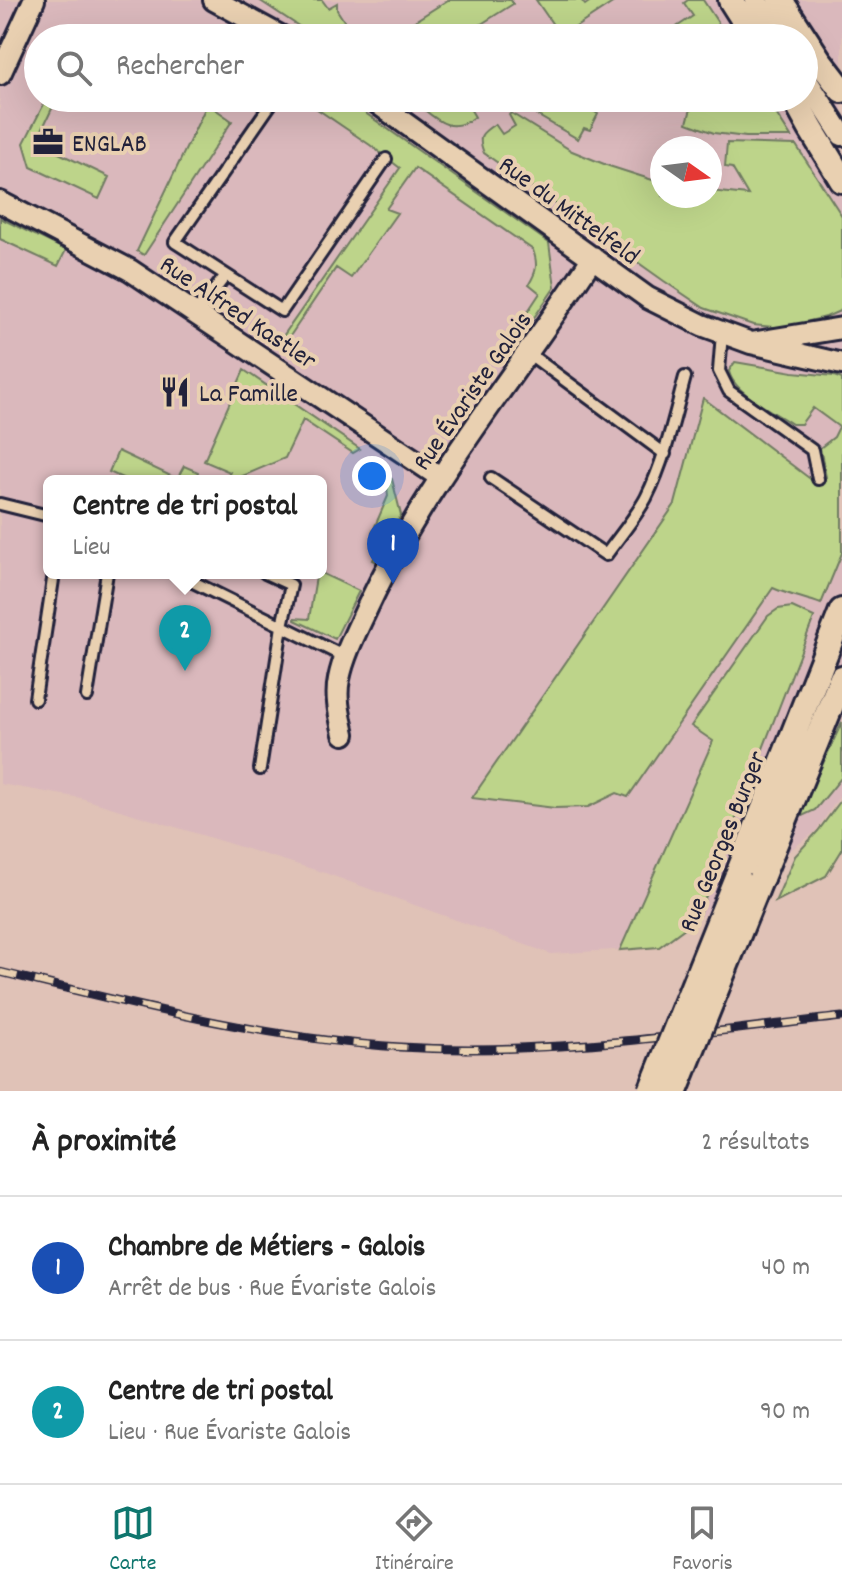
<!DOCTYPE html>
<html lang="fr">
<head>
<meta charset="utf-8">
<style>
	:root { --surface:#fff; --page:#f2f2f2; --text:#222; --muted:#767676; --line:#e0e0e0; --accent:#0f766e }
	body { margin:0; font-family:Dekko,sans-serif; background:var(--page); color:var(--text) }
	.compass { position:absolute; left:650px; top:136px; width:72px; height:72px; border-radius:50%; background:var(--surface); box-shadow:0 8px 32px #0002; rotate:104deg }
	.you { position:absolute; left:372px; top:476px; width:28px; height:28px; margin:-20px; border:6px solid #fff; border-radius:50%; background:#1a73e8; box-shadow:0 0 0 12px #1a73e833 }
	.badge { display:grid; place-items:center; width:52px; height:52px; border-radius:50%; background:var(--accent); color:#fff; font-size:26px; font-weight:700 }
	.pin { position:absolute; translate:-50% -66px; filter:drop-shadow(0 2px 4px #0008) }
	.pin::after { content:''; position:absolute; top:42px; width:28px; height:24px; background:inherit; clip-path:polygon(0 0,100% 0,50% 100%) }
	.popup { position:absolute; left:43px; top:475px; width:284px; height:104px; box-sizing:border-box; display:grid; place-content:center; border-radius:12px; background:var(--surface); filter:drop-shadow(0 2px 6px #0005); font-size:26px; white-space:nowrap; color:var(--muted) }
	.popup b { font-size:30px; color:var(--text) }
	.popup::after { content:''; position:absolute; left:50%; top:100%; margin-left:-16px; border:16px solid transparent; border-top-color:var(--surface) }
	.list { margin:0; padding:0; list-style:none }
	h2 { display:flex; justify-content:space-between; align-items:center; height:104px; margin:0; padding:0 32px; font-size:34px }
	h2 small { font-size:26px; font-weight:400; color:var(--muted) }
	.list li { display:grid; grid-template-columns:52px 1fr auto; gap:24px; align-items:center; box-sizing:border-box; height:144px; padding:0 32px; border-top:2px solid var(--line) }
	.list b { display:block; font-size:30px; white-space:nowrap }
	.list p { margin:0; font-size:26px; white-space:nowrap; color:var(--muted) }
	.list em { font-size:26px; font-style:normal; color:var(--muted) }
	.icon { flex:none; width:44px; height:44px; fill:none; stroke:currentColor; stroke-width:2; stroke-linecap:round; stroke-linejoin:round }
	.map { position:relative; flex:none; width:842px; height:1091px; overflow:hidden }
	.search { position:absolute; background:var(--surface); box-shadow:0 8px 32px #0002; left:24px; right:24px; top:24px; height:88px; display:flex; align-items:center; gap:20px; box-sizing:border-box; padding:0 28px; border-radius:44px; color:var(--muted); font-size:30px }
	.sheet { height:392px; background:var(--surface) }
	nav { display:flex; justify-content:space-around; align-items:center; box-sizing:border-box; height:112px; border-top:2px solid var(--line); background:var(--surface); font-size:22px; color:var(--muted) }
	nav a { display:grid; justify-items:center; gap:4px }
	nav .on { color:var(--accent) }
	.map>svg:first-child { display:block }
	.built { fill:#dab8bc; fill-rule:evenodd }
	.green { fill:#bdd48a; stroke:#707b62; stroke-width:2 }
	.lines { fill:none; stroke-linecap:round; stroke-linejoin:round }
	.service-casing { stroke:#22223b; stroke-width:16 }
	.minor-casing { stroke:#22223b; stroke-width:26 }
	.tertiary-casing { stroke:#22223b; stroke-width:30 }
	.service { stroke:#e9d0b1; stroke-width:10 }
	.minor { stroke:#e9d0b1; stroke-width:20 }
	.tertiary { stroke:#e9d0b1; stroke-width:24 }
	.rail-casing { stroke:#22223b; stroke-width:9 }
	.rail { stroke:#e9d0b1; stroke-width:6; stroke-dasharray:18; stroke-linecap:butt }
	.tertiary-bridge-casing { stroke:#22223b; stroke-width:30; stroke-linecap:butt }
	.tertiary-bridge { stroke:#e9d0b1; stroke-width:24 }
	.labels { text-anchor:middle; stroke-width:8; stroke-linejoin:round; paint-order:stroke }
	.poi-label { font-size:26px; fill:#22223b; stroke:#e9d0b1; text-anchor:start }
	.street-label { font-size:26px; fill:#22223b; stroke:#e9d0b1 }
</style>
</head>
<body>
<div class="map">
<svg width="842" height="1091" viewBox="0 0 842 1091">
	<rect width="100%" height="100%" fill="#e0c2b7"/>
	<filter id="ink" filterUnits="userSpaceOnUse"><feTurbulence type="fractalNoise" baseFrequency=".0125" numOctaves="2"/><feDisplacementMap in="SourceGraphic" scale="16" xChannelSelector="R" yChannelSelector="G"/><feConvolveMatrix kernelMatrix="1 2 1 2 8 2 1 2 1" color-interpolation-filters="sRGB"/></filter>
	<g filter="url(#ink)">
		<!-- built -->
		<path class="built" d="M 0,0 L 842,0 L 842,793 L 815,832 L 659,947 L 551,954 L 325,873 L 81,798 L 0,784 ZM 38,38 L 804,38 L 804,98 L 38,98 ZM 662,148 L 710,148 L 710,196 L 662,196 ZM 49,481 L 321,481 L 321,573 L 49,573 Z"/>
		<!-- green -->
		<path class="green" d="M 259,0 L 322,0 L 328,8 L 337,3 L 337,10 L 355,38 L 317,38 Z
			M 448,0 L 511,0 L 513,4 L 459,38 L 388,38 Z
			M 536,0 L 581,0 L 585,5 L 592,0 L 617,0 L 559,38 L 550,38 L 558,32 Z
			M 688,0 L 703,0 L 728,38 L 660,38 L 693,16 L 684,3 Z
			M 47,98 L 57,98 L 40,134 L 43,136 L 46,142 L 44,146 L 109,177 L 99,199 L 31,167 L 24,143 Z
			M 210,98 L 221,98 L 215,109 L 232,121 L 144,255 L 137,251 Z
			M 301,98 L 344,98 L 549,243 L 555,287 L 520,338 L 516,340 L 511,337 L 540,293 L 529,284 C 537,271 538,264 533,250 L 415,168 L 386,209 L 397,213 L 351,278 L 336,268 L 284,345 L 279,342 L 400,168 L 370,145 Z
			M 409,98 L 436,98 L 442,107 L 456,98 L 467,98 L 465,100 L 475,117 C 446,138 433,114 409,98 Z
			M 537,98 L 551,105 C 572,92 579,102 598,114 L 590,130 L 584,128 L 578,139 L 535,114 L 525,105 Z
			M 694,98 L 766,98 L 791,137 L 746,137 L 714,133 L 687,123 Z
			M 511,113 L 572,151 L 609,166 L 662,183 L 662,196 L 710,196 L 710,191 L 748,195 L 732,168 L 725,167 L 727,143 L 796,145 L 842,216 L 842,310 L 826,317 L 809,321 L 808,326 L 784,328 L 753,325 L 704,308 L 664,281 L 484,153 C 477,136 481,133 495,124 L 502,134 L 515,126 L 509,115 Z
			M 0,218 L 66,250 L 58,266 L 0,239 Z
			M 735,362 L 793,372 L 834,376 L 842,379 L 842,553 L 821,604 C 805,598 788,595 773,588 L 628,797 L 617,793 L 588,807 L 555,808 L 472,798 L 675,504 L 703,398 L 813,481 L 826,477 L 820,448 L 834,437 L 839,427 L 813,408 L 801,424 L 792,424 C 774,412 732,392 729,371 Z
			M 244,370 L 360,449 L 353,453 L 303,420 L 285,458 L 231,481 L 225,481 L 230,472 L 204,461 Z
			M 118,451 L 177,479 L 184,466 L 198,472 L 194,481 L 129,481 L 109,472 Z
			M 386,475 L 392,479 L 401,515 L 377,562 L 373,560 L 383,539 L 372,533 L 388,496 Z
			M 297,573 L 321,573 L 359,591 L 335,639 L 295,620 L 295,618 L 309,619 L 316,577 Z
			M 792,607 L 814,617 L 697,919 L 659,947 L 620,950 L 713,741 L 691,726 L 768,616 L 778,609 Z
			M 842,722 L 842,777 L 815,810 L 798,818 Z
			M 842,799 L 842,850 L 826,876 L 775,902 L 795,856 L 818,831 Z"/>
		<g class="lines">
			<!-- service casing -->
			<g class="service-casing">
				<path id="service" d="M 275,98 L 175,242 L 282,311 L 386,159
					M 196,314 L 226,275
					M 722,333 L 719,371 L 729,391 L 812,450 L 818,479
					M 528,353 L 665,454
					M 491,478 L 606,555 C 619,537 635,518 646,498 C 665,460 674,418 685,377
					M 0,504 L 49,516
					M 175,573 L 345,657
					M 87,696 L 107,573
					M 35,699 L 54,573
					M 260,769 L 282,626 L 291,585 L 265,573"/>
			</g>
			<!-- minor casing -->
			<g class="minor-casing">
				<path id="minor" d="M 214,0 L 284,38
					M 756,0 L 780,38
					M 0,74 L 34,0
					M 804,76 L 842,135
					M 370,98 L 648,298 L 702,325 L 751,343
					M 0,202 L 130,270 L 440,477
					M 842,328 L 751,343 L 842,364
					M 344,734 C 340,716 335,698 339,679 C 344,654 357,630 368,606 C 427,480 518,373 593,257"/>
			</g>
			<!-- tertiary casing -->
			<g class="tertiary-casing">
				<path id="tertiary" d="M 731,0 L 755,38
					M 780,0 L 819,60 L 842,90
					M 794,98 L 811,129 L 842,180
					M 737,877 L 842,611
					M 761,878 L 842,678"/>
			</g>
			<!-- service -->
			<use href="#service" class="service"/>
			<!-- minor -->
			<use href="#minor" class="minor"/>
			<!-- tertiary -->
			<use href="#tertiary" class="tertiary"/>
			<!-- rail casing -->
			<g class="rail-casing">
				<path id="rail" d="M 0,972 C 132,1004 264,1039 400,1047 C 548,1056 695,1033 842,1017"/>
			</g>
			<!-- rail -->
			<use href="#rail" class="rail"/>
			<!-- tertiary-bridge casing -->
			<g class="tertiary-bridge-casing">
				<path id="tertiary-bridge" d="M 651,1091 L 737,877
					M 675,1091 L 761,878"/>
			</g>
			<!-- tertiary-bridge -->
			<use href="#tertiary-bridge" class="tertiary-bridge"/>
		</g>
	</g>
	<!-- icons -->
	<defs>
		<g id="office-bare" transform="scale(2.4)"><path d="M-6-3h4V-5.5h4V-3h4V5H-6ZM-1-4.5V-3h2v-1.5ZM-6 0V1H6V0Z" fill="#22223b" stroke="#e9d0b1" stroke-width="2.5" paint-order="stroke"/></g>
		<g id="restaurant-bare" transform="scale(2.4)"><path d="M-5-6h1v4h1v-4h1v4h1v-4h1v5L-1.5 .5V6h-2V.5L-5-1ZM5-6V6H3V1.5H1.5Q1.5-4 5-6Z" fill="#22223b" stroke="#e9d0b1" stroke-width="2.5" paint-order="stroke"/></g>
	</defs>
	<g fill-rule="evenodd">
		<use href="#office-bare" x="48" y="142"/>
		<use href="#restaurant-bare" x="175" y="392"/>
	</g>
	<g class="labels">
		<!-- poi labels -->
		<g class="poi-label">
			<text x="72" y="151">ENGLAB</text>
			<text x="199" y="401">La Famille</text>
		</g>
		<!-- street labels -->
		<g class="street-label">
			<text transform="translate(570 209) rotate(36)" y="9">Rue du Mittelfeld</text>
			<text transform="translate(239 311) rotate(34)" y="9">Rue Alfred Kastler</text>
			<text transform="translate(471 390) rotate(-55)" y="9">Rue Évariste Galois</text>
			<text transform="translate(721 841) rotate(-68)" y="9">Rue Georges Burger</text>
		</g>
	</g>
</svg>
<svg class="compass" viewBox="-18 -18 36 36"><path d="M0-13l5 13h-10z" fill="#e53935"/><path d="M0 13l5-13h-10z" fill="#767676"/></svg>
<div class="you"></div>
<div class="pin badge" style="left:393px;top:584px;background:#1a4fb4">1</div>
<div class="pin badge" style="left:185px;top:671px;background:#0f9aa8">2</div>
<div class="popup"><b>Centre de tri postal</b>Lieu</div>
<div class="search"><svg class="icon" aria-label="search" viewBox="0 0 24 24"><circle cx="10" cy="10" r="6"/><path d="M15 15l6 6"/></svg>Rechercher</div>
</div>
<section class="sheet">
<h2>À proximité<small>2 résultats</small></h2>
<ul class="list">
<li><span class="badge" style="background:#1a4fb4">1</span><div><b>Chambre de Métiers - Galois</b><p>Arrêt de bus · Rue Évariste Galois</p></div><em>40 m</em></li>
<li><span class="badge" style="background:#0f9aa8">2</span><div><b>Centre de tri postal</b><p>Lieu · Rue Évariste Galois</p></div><em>90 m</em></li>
</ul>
</section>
<nav>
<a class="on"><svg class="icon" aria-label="map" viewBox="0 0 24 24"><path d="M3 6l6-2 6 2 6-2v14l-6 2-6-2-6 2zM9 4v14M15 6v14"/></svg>Carte</a>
<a><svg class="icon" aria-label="directions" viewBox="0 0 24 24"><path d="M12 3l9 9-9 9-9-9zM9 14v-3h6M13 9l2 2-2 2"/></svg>Itinéraire</a>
<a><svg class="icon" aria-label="saved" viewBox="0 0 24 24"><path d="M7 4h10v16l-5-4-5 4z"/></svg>Favoris</a>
</nav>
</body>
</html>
